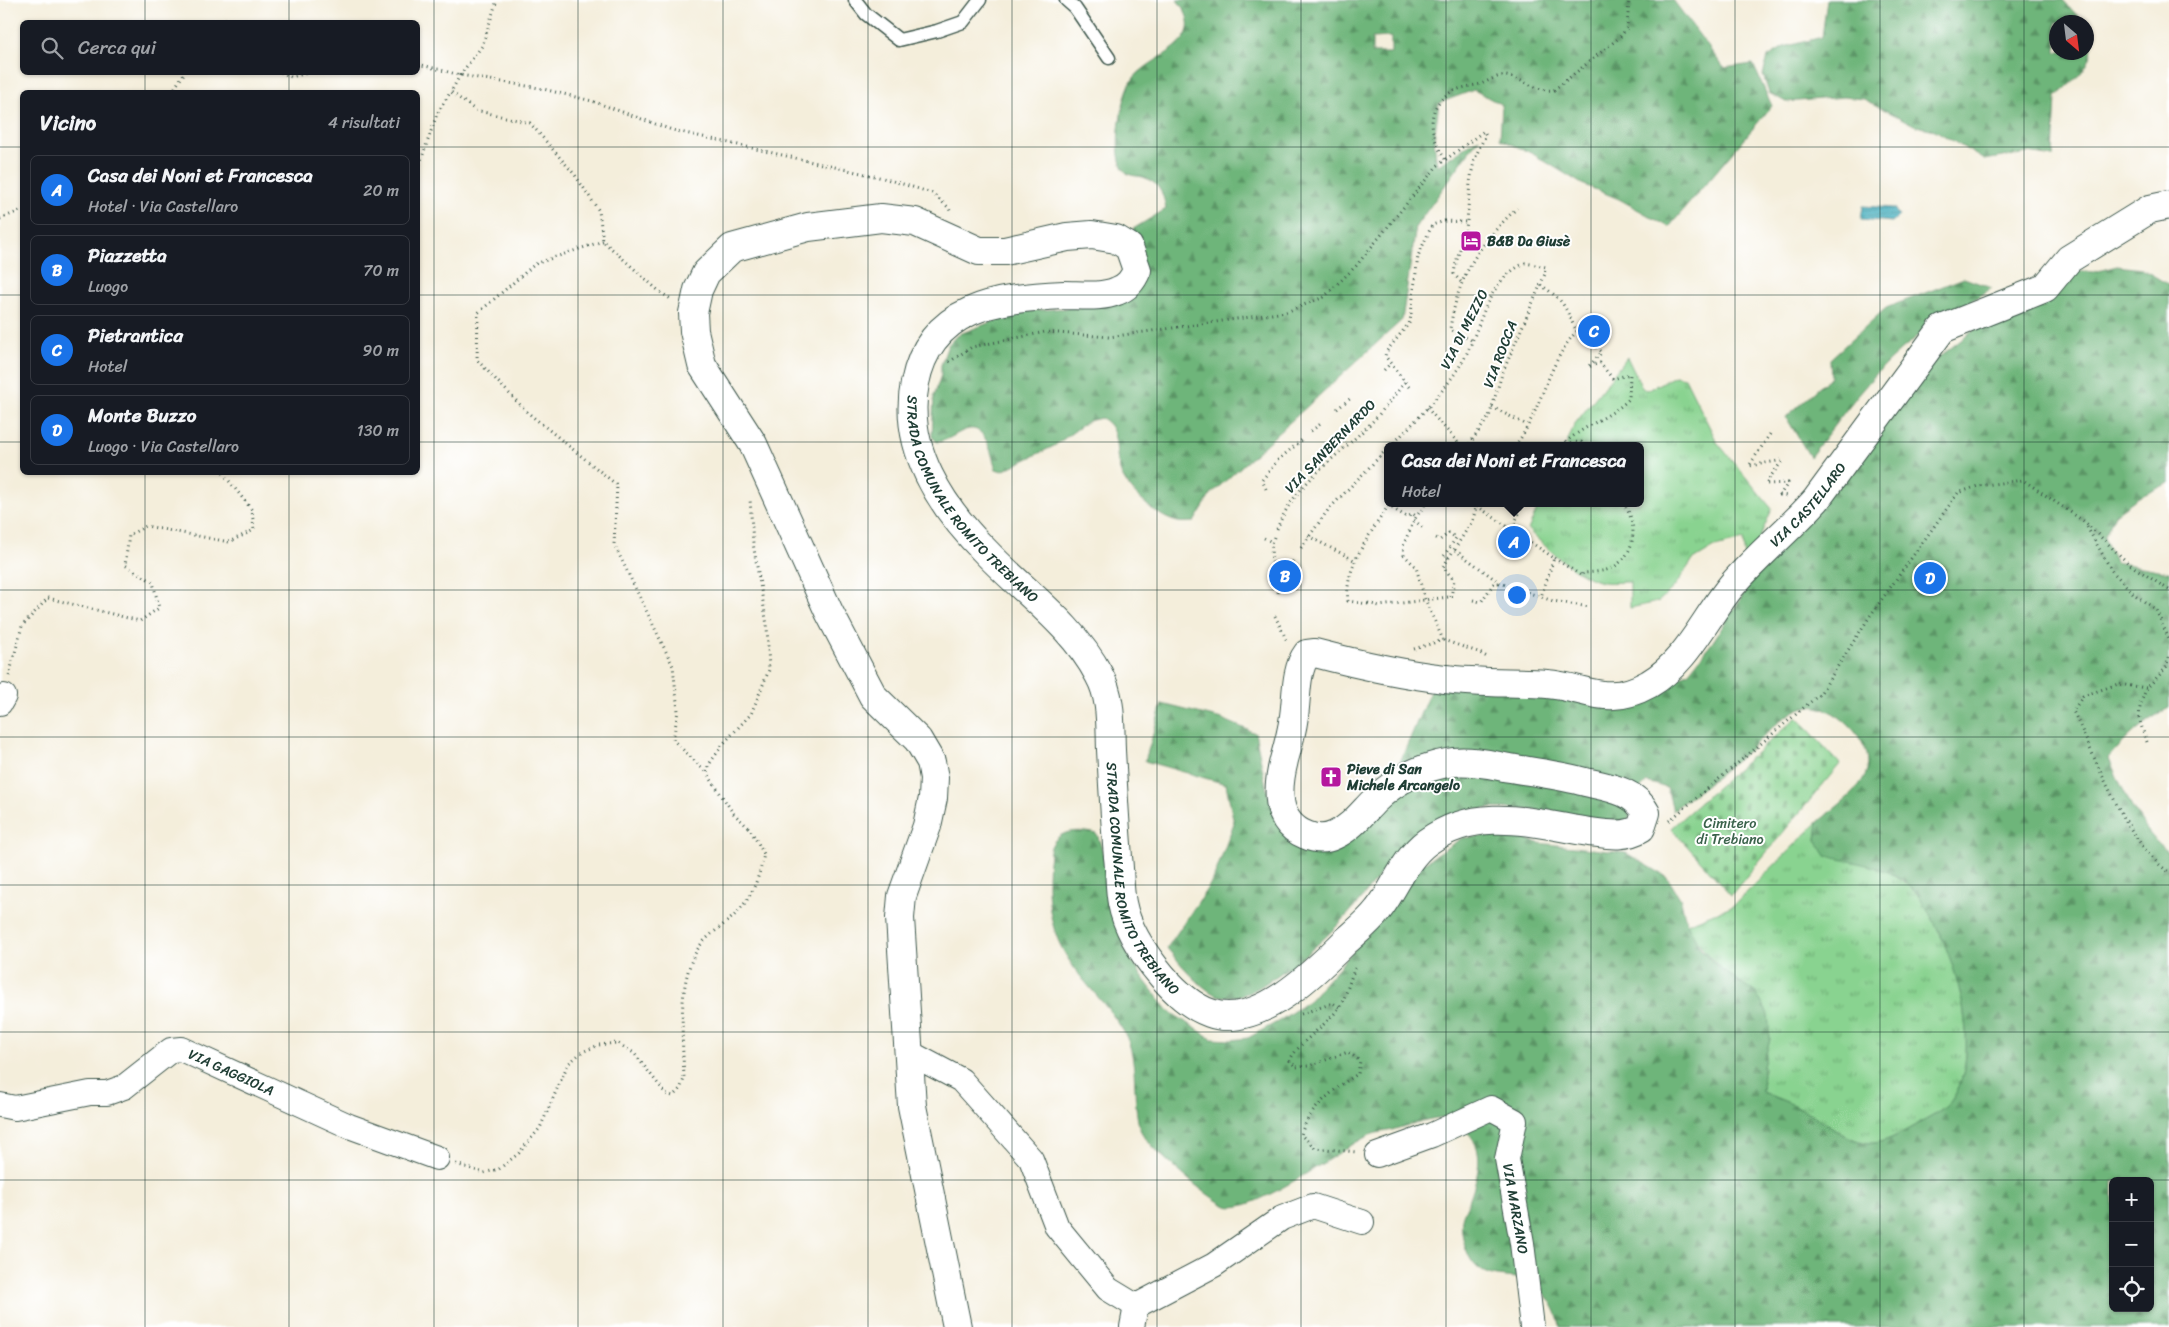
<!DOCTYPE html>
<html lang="it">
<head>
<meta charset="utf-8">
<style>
	:root { --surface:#171b24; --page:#20242c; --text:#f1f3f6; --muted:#9ea1a6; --line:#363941; --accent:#1a73e8 }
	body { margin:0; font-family:Sriracha,sans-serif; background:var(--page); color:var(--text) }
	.controls { position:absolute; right:15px; bottom:15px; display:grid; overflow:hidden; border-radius:8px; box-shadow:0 1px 4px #0004 }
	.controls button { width:45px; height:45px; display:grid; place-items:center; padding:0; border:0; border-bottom:1px solid var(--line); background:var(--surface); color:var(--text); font:25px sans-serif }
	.compass { position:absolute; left:2049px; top:15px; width:45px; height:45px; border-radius:50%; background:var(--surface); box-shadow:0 1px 4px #0004; rotate:152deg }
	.you { position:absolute; left:1516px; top:594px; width:18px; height:18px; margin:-12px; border:4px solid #fff; border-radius:50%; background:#1a73e8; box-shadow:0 0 0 8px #1a73e833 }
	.badge { display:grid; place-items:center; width:32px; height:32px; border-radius:50%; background:var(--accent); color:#fff; font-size:16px; font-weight:700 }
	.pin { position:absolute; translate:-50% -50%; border:2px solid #fff; box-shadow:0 1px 5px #0006 }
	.popup { position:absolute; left:1384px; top:442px; width:260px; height:65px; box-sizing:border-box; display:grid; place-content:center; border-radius:8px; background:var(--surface); filter:drop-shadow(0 1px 4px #0005); font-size:16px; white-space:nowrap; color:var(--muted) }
	.popup b { font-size:19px; color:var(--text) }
	.popup::after { content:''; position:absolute; left:50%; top:100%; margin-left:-10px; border:10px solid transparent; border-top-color:var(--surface) }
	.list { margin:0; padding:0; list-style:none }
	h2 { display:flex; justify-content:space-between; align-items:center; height:65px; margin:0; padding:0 20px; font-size:21px }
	h2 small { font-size:16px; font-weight:400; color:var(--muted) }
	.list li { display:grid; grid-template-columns:32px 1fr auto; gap:15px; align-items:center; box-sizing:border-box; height:70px; margin:0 10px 10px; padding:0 10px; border:1px solid var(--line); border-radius:8px }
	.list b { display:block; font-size:19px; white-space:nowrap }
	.list p { margin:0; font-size:16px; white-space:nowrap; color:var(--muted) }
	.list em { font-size:16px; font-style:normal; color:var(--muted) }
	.icon { flex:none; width:28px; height:28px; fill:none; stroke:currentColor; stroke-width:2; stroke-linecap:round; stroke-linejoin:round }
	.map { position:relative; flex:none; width:2169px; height:1327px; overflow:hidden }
	.search { position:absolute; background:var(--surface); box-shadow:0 1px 4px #0004; left:20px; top:20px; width:400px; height:55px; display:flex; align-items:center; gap:12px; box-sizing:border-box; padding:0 18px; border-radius:8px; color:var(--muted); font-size:19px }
	.panel { position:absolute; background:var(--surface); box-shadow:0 1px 4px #0004; left:20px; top:90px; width:400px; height:385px; border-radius:8px }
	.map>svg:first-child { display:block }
	.grass { fill:url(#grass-tufts); stroke:#548862 }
	.forest { fill:url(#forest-firs); stroke:#467957; fill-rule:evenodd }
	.cemetery { fill:url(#cemetery-stones); stroke:#548862 }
	.water { fill:url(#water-rules); stroke:#2e7478 }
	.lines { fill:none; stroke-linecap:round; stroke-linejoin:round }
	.lane-casing { stroke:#3f584d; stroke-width:15 }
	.street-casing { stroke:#3f584d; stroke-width:26 }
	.secondary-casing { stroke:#3f584d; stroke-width:30 }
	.path { stroke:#3f584d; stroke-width:3; stroke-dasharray:1 4; stroke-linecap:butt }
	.lane { stroke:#fff; stroke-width:12 }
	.street { stroke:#fff; stroke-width:24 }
	.secondary { stroke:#fff; stroke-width:28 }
	.grid { fill:none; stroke:#1f3d34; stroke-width:1; stroke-opacity:0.55 }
	.labels { text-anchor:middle; stroke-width:4; stroke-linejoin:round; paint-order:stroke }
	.poi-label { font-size:14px; font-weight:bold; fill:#1f3d34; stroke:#fff; text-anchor:start }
	.street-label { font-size:14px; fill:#1f3d34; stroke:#fff }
	.park-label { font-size:14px; fill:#3a624b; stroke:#fff }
</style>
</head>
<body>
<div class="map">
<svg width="2169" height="1327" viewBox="0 0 2169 1327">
	<defs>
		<pattern id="grass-tufts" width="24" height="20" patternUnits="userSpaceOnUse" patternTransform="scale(1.25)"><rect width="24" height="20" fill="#89d390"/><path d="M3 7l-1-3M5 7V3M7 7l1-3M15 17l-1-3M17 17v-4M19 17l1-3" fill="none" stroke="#6fac76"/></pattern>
		<pattern id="forest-firs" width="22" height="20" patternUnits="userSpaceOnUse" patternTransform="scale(1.25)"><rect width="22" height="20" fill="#6eb57a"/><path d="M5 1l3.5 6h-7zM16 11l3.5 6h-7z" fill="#5a9465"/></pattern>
		<pattern id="cemetery-stones" width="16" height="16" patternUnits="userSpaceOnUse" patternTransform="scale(1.25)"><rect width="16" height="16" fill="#89d390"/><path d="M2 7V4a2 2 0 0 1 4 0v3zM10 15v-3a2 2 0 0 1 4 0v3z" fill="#6fac76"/></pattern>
		<pattern id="water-rules" width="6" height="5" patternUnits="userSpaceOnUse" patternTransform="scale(1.25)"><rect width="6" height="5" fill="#3eacbc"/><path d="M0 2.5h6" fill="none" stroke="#338d9a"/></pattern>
	</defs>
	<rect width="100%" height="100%" fill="#fff"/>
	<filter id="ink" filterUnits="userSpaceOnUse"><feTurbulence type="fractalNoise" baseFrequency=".02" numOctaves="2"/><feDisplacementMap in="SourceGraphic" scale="10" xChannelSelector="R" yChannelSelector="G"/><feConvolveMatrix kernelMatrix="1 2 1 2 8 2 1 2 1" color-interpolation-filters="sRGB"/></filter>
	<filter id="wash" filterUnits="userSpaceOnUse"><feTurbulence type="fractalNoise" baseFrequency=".0096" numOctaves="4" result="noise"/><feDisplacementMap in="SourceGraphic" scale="20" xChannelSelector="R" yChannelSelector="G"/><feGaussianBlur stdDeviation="1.12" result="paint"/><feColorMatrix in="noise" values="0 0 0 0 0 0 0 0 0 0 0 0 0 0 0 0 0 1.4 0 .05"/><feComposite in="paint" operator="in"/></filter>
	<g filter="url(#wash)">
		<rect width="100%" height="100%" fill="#f4eedb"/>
		<!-- grass -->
		<path class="grass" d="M 1627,357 L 1642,388 L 1647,390 L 1675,376 L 1685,378 L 1717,442 L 1772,509 L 1746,569 L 1743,540 L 1715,547 L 1692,561 L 1674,587 L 1658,602 L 1630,608 L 1630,582 C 1622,582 1611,583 1602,582 C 1576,576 1547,548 1528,530 L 1540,503 L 1640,503 L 1640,446 L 1566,446 L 1574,425 Z
			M 1818,822 L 1816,840 C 1846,854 1893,867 1915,892 C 1952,933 1984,1045 1955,1095 C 1946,1111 1929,1118 1914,1126 C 1901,1133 1882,1145 1868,1143 C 1845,1139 1824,1121 1804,1110 C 1791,1103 1776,1098 1762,1092 L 1763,1066 L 1770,1039 L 1756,993 C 1723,972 1706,959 1687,924 L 1734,905 Z"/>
		<!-- forest -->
		<path class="forest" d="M 1177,0 L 1673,0 L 1724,68 L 1753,64 L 1772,106 L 1669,227 L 1619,199 L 1582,184 L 1533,154 L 1500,139 L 1502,105 L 1474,90 L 1439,103 L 1434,141 L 1437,166 L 1479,138 L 1416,226 L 1402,320 L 1211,494 L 1194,522 C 1189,522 1183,523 1178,522 C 1158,518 1129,492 1121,473 C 1113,454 1122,429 1101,418 L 1088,421 L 1054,446 L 1002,471 L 996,469 C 992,457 987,426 969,429 C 958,431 949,441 937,442 L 932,437 L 934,396 L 941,375 L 941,365 L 948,345 L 957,335 L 1007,316 L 1028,311 L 1082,307 L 1133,290 L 1133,229 L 1166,209 C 1163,192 1159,183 1143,177 C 1139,176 1132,176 1128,174 C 1109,161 1122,98 1131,82 C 1147,54 1215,46 1177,0 ZM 1391,37 L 1391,53 L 1372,53 L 1372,38 Z
			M 1827,0 L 2063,0 L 2083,22 L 2056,22 L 2056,52 L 2086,52 L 2087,29 C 2103,60 2076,78 2056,97 L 2053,157 L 2028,153 L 1984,160 L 1935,130 L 1916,126 L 1864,99 L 1844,97 L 1786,102 L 1769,93 L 1763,75 L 1768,57 L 1784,47 L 1822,37 Z
			M 2117,266 L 2142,269 L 2169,285 L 2169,483 L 2137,498 L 2115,514 L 2104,537 L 2115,562 L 2169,572 L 2169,708 C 2144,721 2127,737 2109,758 C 2120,785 2144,837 2169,852 L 2169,1327 L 1560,1327 C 1558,1306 1539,1281 1517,1278 C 1497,1276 1479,1277 1469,1256 C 1464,1245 1460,1230 1462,1219 C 1463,1213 1467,1207 1469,1201 C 1475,1185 1483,1161 1476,1145 C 1471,1133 1460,1125 1451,1117 C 1429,1117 1413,1124 1392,1130 C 1385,1132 1377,1132 1370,1135 C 1341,1148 1254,1215 1227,1206 C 1210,1200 1145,1145 1140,1129 C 1131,1099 1140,1060 1124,1032 C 1108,1004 1083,984 1067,957 C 1049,929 1046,894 1049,862 C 1050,858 1049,851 1051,847 C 1059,828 1081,830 1097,834 L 1103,852 L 1125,950 L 1145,981 L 1167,1010 L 1212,1039 L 1231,1040 L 1248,1038 L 1279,1021 L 1310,1000 L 1388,911 L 1419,866 L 1462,838 L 1512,834 L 1538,843 L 1626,853 L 1667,877 L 1680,898 L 1687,924 L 1700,948 L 1716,965 L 1756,993 L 1768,1014 L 1770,1039 L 1763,1066 L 1762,1092 C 1776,1098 1791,1103 1804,1110 C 1823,1121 1846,1140 1868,1143 C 1883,1145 1901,1133 1914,1126 C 1929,1118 1946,1111 1955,1095 C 1983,1045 1954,952 1926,908 C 1919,897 1912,885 1902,879 C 1880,865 1850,862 1826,856 L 1816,840 L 1818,822 C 1834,808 1861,791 1867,770 C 1875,742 1833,701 1805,707 C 1784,712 1762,739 1745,753 C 1723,774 1697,791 1673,810 L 1667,788 L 1647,782 L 1639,790 L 1397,769 L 1431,689 L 1445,679 L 1632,706 L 1689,672 L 1712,643 L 1752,581 L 1934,361 L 1978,327 L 2073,271 L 2094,272 ZM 2113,1181 L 2150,1181 L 2150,1308 L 2113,1308 Z
			M 1964,278 L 1992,288 C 1957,310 1921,330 1891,359 C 1861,387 1836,424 1810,457 L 1786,417 L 1831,377 L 1830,359 L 1886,308 Z
			M 1162,704 L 1222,719 L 1255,733 L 1268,795 L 1297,840 L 1422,783 L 1454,776 L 1492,777 L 1567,787 L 1626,806 L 1630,815 L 1627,822 L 1618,822 C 1565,816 1491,796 1442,819 C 1400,838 1385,871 1357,904 C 1334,931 1308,955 1278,975 C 1258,988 1246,999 1220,996 C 1205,994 1176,959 1167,948 L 1213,880 L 1234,823 L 1226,784 L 1145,761 Z"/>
		<!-- cemetery -->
		<path class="cemetery" d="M 1797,717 L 1840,764 L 1731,895 L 1671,828 Z"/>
		<!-- water -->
		<path class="water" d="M 1863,206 L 1894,208 L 1899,216 L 1892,222 L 1861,219 Z"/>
	</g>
	<g filter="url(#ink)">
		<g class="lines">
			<!-- lane casing -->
			<g class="lane-casing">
				<path id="lane" d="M 855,0 L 866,14 L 899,40 L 937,31 L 963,22 L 980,0
					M 1066,0 L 1075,8 L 1109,58"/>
			</g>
			<!-- street casing -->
			<g class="street-casing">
				<g id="street">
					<path d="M 0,703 L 4,696"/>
					<path d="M 908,1052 L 961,1080 L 1031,1159 L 1057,1227 L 1108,1289 L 1136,1306 L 1214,1265 L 1282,1218 L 1313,1206 L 1362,1222"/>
					<path id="s1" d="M 0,1105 L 15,1108 L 90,1093 L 107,1093 L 124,1087 L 171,1050 L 181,1049 L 349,1126 L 437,1158"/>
					<path id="s2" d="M 1377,1155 L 1432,1135 L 1491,1108 L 1515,1121 L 1507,1159 L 1522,1243 L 1532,1327"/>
					<path d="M 1132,1327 L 1136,1306"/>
				</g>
			</g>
			<!-- secondary casing -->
			<g class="secondary-casing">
				<g id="secondary">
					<path id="s3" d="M 957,1327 L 912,1106 L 900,918 L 902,896 L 927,826 L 933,798 L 934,778 L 931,762 L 918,740 L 873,696 L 829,612 L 753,444 L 702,365 L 694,331 L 693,313 L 698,290 L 706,273 L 732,248 L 808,227 L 881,218 L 915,222 L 979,251 L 1005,251 L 1067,237 L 1092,235 L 1116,239 L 1129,247 L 1137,270 C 1133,280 1128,287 1117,291 C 1101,298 1081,295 1064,295 C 998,298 930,306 915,383 C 902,448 942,508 986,552 C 1024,592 1073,625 1099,675 C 1112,698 1110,725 1111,750 C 1113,786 1115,821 1118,857 C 1120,872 1119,888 1122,903 C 1127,929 1145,956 1162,976 C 1175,991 1190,1006 1210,1013 C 1257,1030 1315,972 1345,942 C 1356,932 1369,922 1378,910 C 1395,889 1404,859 1427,842 C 1478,805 1532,823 1589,832 C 1606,834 1625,838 1641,828 L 1646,813 C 1634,789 1605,787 1581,781 C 1558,775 1534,772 1510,768 C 1493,765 1472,760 1454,762 C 1424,766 1396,779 1374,801 C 1362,813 1351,828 1335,835 C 1325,840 1315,839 1306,835 C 1274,822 1277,788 1284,760 C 1288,746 1292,731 1294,716 C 1297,697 1295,670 1307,654 L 1315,653 C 1357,664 1401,674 1445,679 C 1478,683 1513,682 1547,684 C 1587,687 1606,708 1649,684 C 1688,661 1705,617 1733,584 C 1759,554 1790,529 1816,500 L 1942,329 L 2045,288 L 2069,259 L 2150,209 L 2169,205"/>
				</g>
			</g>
			<!-- path -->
			<path class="path" d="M 221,22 L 224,19 L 242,22
				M 418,64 L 460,75 L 539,88 L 592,101 L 672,130 L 883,178 L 932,193 L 949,208 L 951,213
				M 281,72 L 291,77 L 312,72
				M 460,75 L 451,92 L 475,110 L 530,123 L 575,175 L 599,211 L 603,241 L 660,292 L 671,299
				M 460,75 L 482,46 L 497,0
				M 172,92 L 185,72
				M 1445,159 C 1432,140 1423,110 1448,94 C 1456,88 1471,86 1481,84 C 1488,81 1500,74 1506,76 C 1523,79 1537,92 1554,90 L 1620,37 L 1627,28 L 1629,0
				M 418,169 L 437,114 L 451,91
				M 0,219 L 22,210
				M 603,241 L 535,264 L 478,313 L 477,360 L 527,412 L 617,485 L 614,544 L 673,666 L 678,711 L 673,740 L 707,773
				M 1471,340 L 1450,329 C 1458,276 1478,245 1517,208
				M 949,362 L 972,347 L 1045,332 L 1109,337 L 1286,312 L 1324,297 L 1356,266 L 1437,166 L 1484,131 L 1486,135 C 1468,166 1470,188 1467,221 C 1465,239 1456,256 1454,274 L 1461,282
				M 1384,370 L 1391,363
				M 1409,387 L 1385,356 L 1386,352 L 1410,322 L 1418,256 L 1432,225 L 1445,221 L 1467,222
				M 1492,407 L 1527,425
				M 1427,408 L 1461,446
				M 1337,409 L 1351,398
				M 1311,431 L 1322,423
				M 1770,434 L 1749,466 L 1783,460 L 1765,484 L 1788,483 L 1780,495 L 1788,496
				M 1566,443 L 1581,442 L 1584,446
				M 1391,446 C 1415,421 1442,395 1461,364 C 1482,330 1483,283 1525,263 L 1546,267 L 1545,274 L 1502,374 L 1489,417 L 1468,446
				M 1515,446 C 1542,411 1547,363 1577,331 C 1571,322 1568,311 1562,303 C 1556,295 1548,290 1541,285
				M 1562,446 C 1581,426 1609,419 1629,399 L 1630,374 L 1613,379 L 1600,363 L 1588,367 L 1602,352 L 1577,331
				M 1266,489 L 1262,480 L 1278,460 L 1302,440
				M 1477,506 L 1554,558 L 1541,597
				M 1414,520 L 1423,528
				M 2087,527 L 2112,571 L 2134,594 L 2156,610 L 2169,639
				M 1512,528 L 1524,503
				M 1277,529 C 1293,486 1333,460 1365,429 C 1380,415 1392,398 1405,382
				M 1308,536 L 1356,561
				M 1274,537 C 1268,553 1273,568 1280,583
				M 1264,538 L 1272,542
				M 1436,538 L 1440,540 L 1449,533 L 1456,538 L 1444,556 L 1450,558
				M 1301,548 L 1328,510 L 1388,448
				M 1455,550 L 1500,583 L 1553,601 L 1589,607
				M 1554,558 L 1582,576 L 1583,573 C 1594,572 1609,572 1618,564 C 1637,549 1637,521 1623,503
				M 1278,593 L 1280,583 L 1294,559
				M 1451,597 L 1454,580 L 1443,567 L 1473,520 L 1477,503
				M 1473,600 L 1481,602 L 1494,583 L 1500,583
				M 1368,603 L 1379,606 L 1456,596
				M 1368,604 L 1348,601 C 1344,566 1371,534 1388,506 L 1407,517 L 1413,514 L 1417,517
				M 1275,616 L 1287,641
				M 1443,640 L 1478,652 L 1487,657
				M 1414,649 L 1443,640 L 1425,599 L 1416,567 L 1404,555 L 1403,546 L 1414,520 L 1426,503
				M 2169,657 L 2166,668 L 2147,688 L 2118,684 L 2083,696 L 2073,711 C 2095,756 2127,845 2169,872
				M 9,676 L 22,626 L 48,598 L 140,621 L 159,608 L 153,582 L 125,565 L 129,535 L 146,526 L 229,542 L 254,530 L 252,510 L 222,472
				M 2147,742 C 2138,718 2136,711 2147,688
				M 1669,821 L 1820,694 L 1870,616 L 1958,493 L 1978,486 L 2023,480 L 2085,522 L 2129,564 L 2169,590
				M 1355,968 C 1349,981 1346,998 1338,1009 C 1326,1026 1295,1045 1290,1061 L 1296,1067 L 1309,1066 L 1348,1052 L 1360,1061 L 1358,1074 C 1337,1086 1307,1110 1301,1135 L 1315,1148 L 1357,1152
				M 1301,1014 L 1333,1003 L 1339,1007
				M 456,1164 L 484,1173 L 499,1169 L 519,1153 L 540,1128 L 568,1064 L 582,1052 L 599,1045 L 617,1043 L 634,1053 L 666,1094 L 673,1096 L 680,1089 L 684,1079 C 683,1039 675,974 703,942 C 714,930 730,922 740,909 C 754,893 760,874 764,854 L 750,829 L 733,813 L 707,773 L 708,766 L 723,744 L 751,714 L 769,670 L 767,625 L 753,543 L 750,499"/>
			<!-- lane -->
			<use href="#lane" class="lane"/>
			<!-- street -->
			<use href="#street" class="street"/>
			<!-- secondary -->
			<use href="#secondary" class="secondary"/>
		</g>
	</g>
	<!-- grid -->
	<path class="grid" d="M 145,0 L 145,22M 289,0 L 289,22M 434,0 L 434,1327M 578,0 L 578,1327M 723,0 L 723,1327M 868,0 L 868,1327M 1012,0 L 1012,1327M 1157,0 L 1157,1327M 1301,0 L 1301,1327M 1446,0 L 1446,1327M 1591,0 L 1591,1327M 1735,0 L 1735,1327M 1880,0 L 1880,1327M 2024,0 L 2024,1327M 145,72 L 145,92M 289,72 L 289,92M 0,147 L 22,147M 418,147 L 2169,147M 0,295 L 22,295M 418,295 L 2169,295M 0,442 L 22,442M 418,442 L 2169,442M 145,472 L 145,1327M 289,472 L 289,1327M 0,590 L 2169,590M 0,737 L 2169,737M 0,885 L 2169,885M 0,1032 L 2169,1032M 0,1180 L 2169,1180"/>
	<!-- icons -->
	<defs>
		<g id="hotel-square" transform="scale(1.125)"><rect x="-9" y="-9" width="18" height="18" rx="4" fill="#b5179e" stroke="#fff"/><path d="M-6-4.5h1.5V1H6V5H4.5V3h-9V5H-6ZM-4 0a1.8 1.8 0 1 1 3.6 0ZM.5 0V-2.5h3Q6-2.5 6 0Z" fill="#fff"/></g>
		<g id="church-square" transform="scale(1.125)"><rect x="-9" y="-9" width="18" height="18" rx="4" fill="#b5179e" stroke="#fff"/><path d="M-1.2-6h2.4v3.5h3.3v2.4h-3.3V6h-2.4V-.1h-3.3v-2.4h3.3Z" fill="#fff"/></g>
	</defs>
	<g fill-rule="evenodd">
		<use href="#hotel-square" x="1471" y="241"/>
		<use href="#church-square" x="1331" y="777"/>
	</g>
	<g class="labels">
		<!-- poi labels -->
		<g class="poi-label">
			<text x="1487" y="246">B&amp;B Da Giusè</text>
			<text x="1347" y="774">Pieve di San<tspan x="1347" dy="16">Michele Arcangelo</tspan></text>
		</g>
		<!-- street labels -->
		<g class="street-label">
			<text transform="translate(1464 329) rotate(-63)" y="5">VIA DI MEZZO</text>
			<text transform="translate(1500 354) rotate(-69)" y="5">VIA ROCCA</text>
			<text transform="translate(1330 446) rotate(-46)" y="5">VIA SANBERNARDO</text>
			<text dy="5" stroke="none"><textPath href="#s3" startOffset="2014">STRADA COMUNALE ROMITO TREBIANO</textPath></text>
			<text dy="5" stroke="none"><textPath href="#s3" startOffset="4300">VIA CASTELLARO</textPath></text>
			<text dy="5" stroke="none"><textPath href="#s3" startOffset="2449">STRADA COMUNALE ROMITO TREBIANO</textPath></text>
			<text dy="5" stroke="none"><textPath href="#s1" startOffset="252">VIA GAGGIOLA</textPath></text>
			<text dy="5" stroke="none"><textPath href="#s2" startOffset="240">VIA MARZANO</textPath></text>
		</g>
		<!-- park labels -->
		<g class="park-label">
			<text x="1730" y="828">Cimitero<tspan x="1730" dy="16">di Trebiano</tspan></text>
		</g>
	</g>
</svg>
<div class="controls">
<button>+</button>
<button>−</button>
<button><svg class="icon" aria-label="locate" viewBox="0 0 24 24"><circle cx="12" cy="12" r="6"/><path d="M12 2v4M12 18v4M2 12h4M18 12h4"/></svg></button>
</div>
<svg class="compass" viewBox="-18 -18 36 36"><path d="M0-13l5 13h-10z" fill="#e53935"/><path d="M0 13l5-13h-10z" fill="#9ea1a6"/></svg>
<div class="you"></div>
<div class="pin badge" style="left:1514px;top:542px">A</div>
<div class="popup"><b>Casa dei Noni et Francesca</b>Hotel</div>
<div class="pin badge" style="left:1285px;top:576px">B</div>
<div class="pin badge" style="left:1594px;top:331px">C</div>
<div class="pin badge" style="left:1930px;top:578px">D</div>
<div class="search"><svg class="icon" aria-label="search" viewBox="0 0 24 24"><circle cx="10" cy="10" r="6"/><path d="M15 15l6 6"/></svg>Cerca qui</div>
<section class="panel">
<h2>Vicino<small>4 risultati</small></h2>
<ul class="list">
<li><span class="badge">A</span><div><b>Casa dei Noni et Francesca</b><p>Hotel · Via Castellaro</p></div><em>20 m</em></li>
<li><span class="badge">B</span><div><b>Piazzetta</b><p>Luogo</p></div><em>70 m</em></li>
<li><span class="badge">C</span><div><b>Pietrantica</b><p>Hotel</p></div><em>90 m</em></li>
<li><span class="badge">D</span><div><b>Monte Buzzo</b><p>Luogo · Via Castellaro</p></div><em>130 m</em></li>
</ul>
</section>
</div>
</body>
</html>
